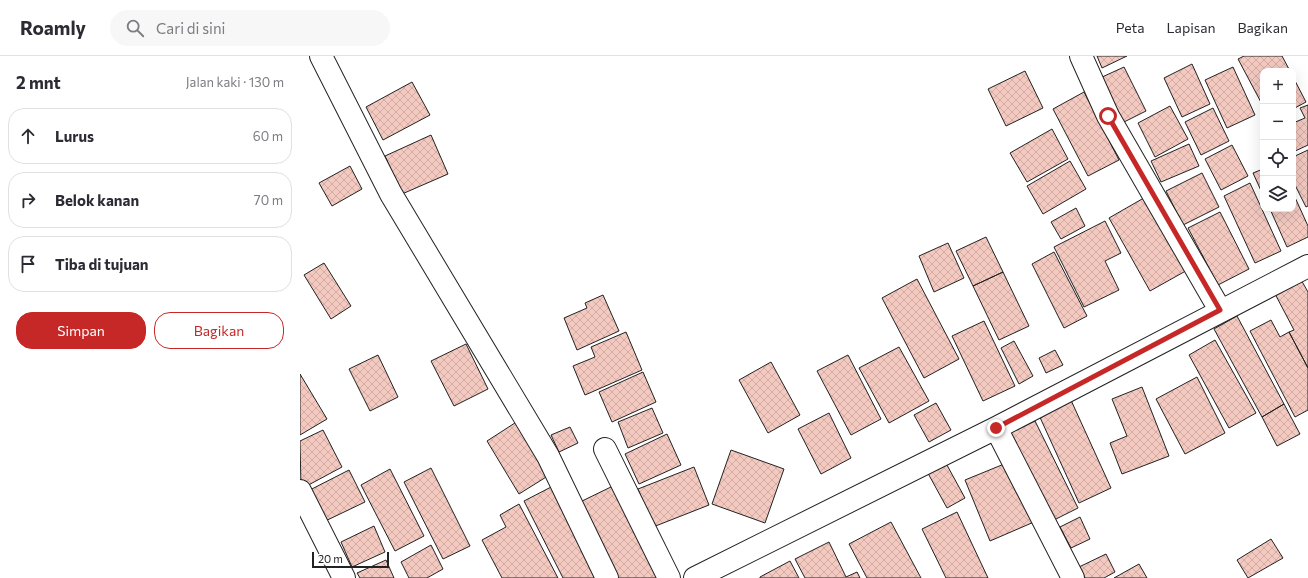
<!DOCTYPE html>
<html lang="id">
<head>
<meta charset="utf-8">
<style>
	:root { --surface:#fff; --page:#f7f7f7; --text:#2b2b33; --muted:#7c7c81; --line:#e1e1e2; --accent:#c62828 }
	body { margin:0; font-family:Commissioner,sans-serif; background:var(--page); color:var(--text) }
	.controls { position:absolute; right:12px; top:12px; display:grid; overflow:hidden; border-radius:8px; box-shadow:0 4px 16px #0002 }
	.controls button { width:36px; height:36px; display:grid; place-items:center; padding:0; border:0; border-bottom:1px solid var(--line); background:var(--surface); color:var(--text); font:20px sans-serif }
	.scale { position:absolute; left:12px; bottom:10px; width:77px; box-sizing:border-box; padding-left:4px; border:2px solid #222; border-top:0; font-size:11px; line-height:14px; white-space:nowrap; color:#222; -webkit-text-stroke:3px #fff; paint-order:stroke }
	.stop { position:absolute; width:12px; height:12px; margin:-9px; border:3px solid #c62828; border-radius:50%; background:#fff }
	.stop.end { background:#c62828; border-color:#fff; box-shadow:0 1px 4px #0008 }
	.list { margin:0; padding:0; list-style:none }
	h2 { display:flex; justify-content:space-between; align-items:center; height:52px; margin:0; padding:0 16px; font-size:17px }
	h2 small { font-size:13px; font-weight:400; color:var(--muted) }
	.list li { display:grid; grid-template-columns:26px 1fr auto; gap:12px; align-items:center; box-sizing:border-box; height:56px; margin:0 8px 8px; padding:0 8px; border:1px solid var(--line); border-radius:16px }
	.list b { display:block; font-size:15px; white-space:nowrap }
	.list em { font-size:13px; font-style:normal; color:var(--muted) }
	.actions { display:flex; gap:8px; padding:12px 16px }
	.actions a { flex:1; padding:9px 0; border:1px solid var(--accent); border-radius:16px; text-align:center; font-size:14px; color:var(--accent) }
	.actions .main { background:var(--accent); color:#fff }
	.icon { flex:none; width:22px; height:22px; fill:none; stroke:currentColor; stroke-width:2; stroke-linecap:round; stroke-linejoin:round }
	.map { position:relative; flex:none; width:1008px; height:522px; overflow:hidden }
	header { display:flex; align-items:center; gap:24px; box-sizing:border-box; height:56px; padding:0 20px; background:var(--surface); border-bottom:1px solid var(--line) }
	header strong { font-size:19px }
	nav { display:flex; gap:22px; margin-inline-start:auto; font-size:14px }
	.search { width:280px; height:36px; background:var(--page); display:flex; align-items:center; gap:10px; box-sizing:border-box; padding:0 14px; border-radius:22px; color:var(--muted); font-size:15px }
	main { display:flex }
	aside { flex:1; background:var(--surface) }
	.map>svg:first-child { display:block }
	.building { fill:url(#building-cross-hatch); stroke:#222 }
	.lines { fill:none; stroke-linecap:round; stroke-linejoin:round }
	.street-casing { stroke:#222; stroke-width:24 }
	.street { stroke:#fff; stroke-width:22 }
	.route { stroke:#c62828; stroke-width:5 }
</style>
</head>
<body>
<header>
<strong>Roamly</strong>
<div class="search"><svg class="icon" aria-label="search" viewBox="0 0 24 24"><circle cx="10" cy="10" r="6"/><path d="M15 15l6 6"/></svg>Cari di sini</div>
<nav><a>Peta</a><a>Lapisan</a><a>Bagikan</a></nav>
</header>
<main>
<aside>
<h2>2 mnt<small>Jalan kaki · 130 m</small></h2>
<ul class="list">
<li><svg class="icon" aria-label="ahead" viewBox="0 0 24 24"><path d="M12 20V5M6 11l6-6 6 6"/></svg><div><b>Lurus</b></div><em>60 m</em></li>
<li><svg class="icon" aria-label="right" viewBox="0 0 24 24"><path d="M7 20v-9h11M14 6l5 5-5 5"/></svg><div><b>Belok kanan</b></div><em>70 m</em></li>
<li><svg class="icon" aria-label="arrive" viewBox="0 0 24 24"><path d="M6 21V4h12l-3 4 3 4H6"/></svg><div><b>Tiba di tujuan</b></div></li>
</ul>
<div class="actions"><a class="main">Simpan</a><a>Bagikan</a></div>
</aside>
<div class="map">
<svg width="1008" height="522" viewBox="0 0 1008 522">
	<defs>
		<pattern id="building-cross-hatch" width="8" height="8" patternUnits="userSpaceOnUse"><rect width="8" height="8" fill="#f3c9c0"/><path d="M0 0l8 8M0 8l8-8" fill="none" stroke="#d0aca5"/></pattern>
	</defs>
	<rect width="100%" height="100%" fill="#fff"/>
	<!-- building -->
	<path class="building" d="M 797,0 L 827,0 L 802,12 Z
		M 944,0 L 982,0 L 990,15 L 963,15 L 963,50 L 938,3 Z
		M 892,8 L 910,48 L 882,61 L 864,22 Z
		M 824,11 L 846,55 L 822,67 L 800,22 Z
		M 933,11 L 955,59 L 927,72 L 905,24 Z
		M 725,15 L 743,52 L 706,70 L 688,33 Z
		M 993,21 L 1006,46 L 993,53 Z
		M 112,26 L 130,59 L 83,84 L 66,51 Z
		M 784,36 L 819,104 L 788,120 L 753,53 Z
		M 1008,49 L 1008,89 L 993,96 L 993,67 L 1005,62 L 1000,52 Z
		M 870,50 L 888,83 L 855,101 L 838,67 Z
		M 913,52 L 929,85 L 901,99 L 885,66 Z
		M 752,73 L 768,103 L 727,126 L 710,97 Z
		M 131,79 L 148,118 L 102,138 L 85,100 Z
		M 889,88 L 899,110 L 861,126 L 851,105 Z
		M 932,89 L 948,120 L 921,134 L 905,103 Z
		M 1008,94 L 1008,150 L 1006,151 L 993,125 L 993,101 Z
		M 770,105 L 786,133 L 743,158 L 727,130 Z
		M 50,110 L 62,133 L 32,150 L 19,127 Z
		M 963,113 L 963,139 L 953,117 Z
		M 902,117 L 919,151 L 883,169 L 866,135 Z
		M 950,127 L 981,195 L 955,207 L 924,140 Z
		M 993,137 L 1008,170 L 1008,181 L 987,191 L 970,153 L 993,153 Z
		M 849,139 L 891,212 L 850,235 L 809,162 Z
		M 776,152 L 785,170 L 761,183 L 751,166 Z
		M 920,156 L 949,213 L 918,229 L 888,172 Z
		M 805,165 L 821,197 L 805,205 L 819,234 L 784,251 L 754,191 Z
		M 686,181 L 703,216 L 673,230 L 656,195 Z
		M 648,187 L 664,222 L 634,236 L 619,200 Z
		M 754,196 L 787,260 L 764,272 L 732,208 Z
		M 24,207 L 51,250 L 31,263 L 4,219 Z
		M 703,216 L 729,270 L 699,284 L 673,230 Z
		M 1000,222 L 1008,236 L 1008,312 L 989,276 L 994,274 L 974,236 Z
		M 617,223 L 659,303 L 624,322 L 582,242 Z
		M 303,239 L 319,275 L 277,294 L 264,262 L 287,252 L 285,247 Z
		M 937,260 L 984,348 L 962,361 L 914,273 Z
		M 971,264 L 980,281 L 989,276 L 1008,312 L 1008,354 L 995,361 L 950,275 Z
		M 684,265 L 715,330 L 683,345 L 652,280 Z
		M 326,276 L 342,314 L 285,339 L 273,310 L 295,301 L 291,291 Z
		M 915,284 L 956,357 L 929,372 L 889,299 Z
		M 714,285 L 733,320 L 719,328 L 701,292 Z
		M 166,288 L 188,333 L 154,350 L 131,305 Z
		M 599,291 L 629,345 L 589,367 L 559,312 Z
		M 755,294 L 763,309 L 746,317 L 739,302 Z
		M 78,299 L 98,341 L 70,355 L 49,313 Z
		M 548,299 L 581,363 L 551,379 L 517,315 Z
		M 471,306 L 500,359 L 468,377 L 439,324 Z
		M 343,316 L 356,346 L 312,366 L 299,336 Z
		M 0,318 L 27,363 L 0,379 Z
		M 897,321 L 925,377 L 885,398 L 856,343 Z
		M 842,331 L 869,400 L 822,418 L 810,387 L 827,380 L 812,343 Z
		M 770,342 L 811,432 L 779,447 L 738,357 Z
		M 636,347 L 651,374 L 629,386 L 614,359 Z
		M 984,348 L 1000,378 L 977,390 L 962,361 Z
		M 352,352 L 363,377 L 328,392 L 318,366 Z
		M 529,357 L 551,402 L 521,418 L 498,373 Z
		M 218,365 L 251,418 L 219,438 L 187,385 Z
		M 735,365 L 778,452 L 750,466 L 708,378 Z
		M 270,371 L 278,387 L 259,396 L 251,379 Z
		M 23,374 L 42,411 L 1,433 L 0,385 Z
		M 367,378 L 381,409 L 339,428 L 325,398 Z
		M 431,394 L 484,413 L 465,467 L 412,448 Z
		M 642,400 L 665,442 L 647,452 L 624,410 Z
		M 709,406 L 734,466 L 690,485 L 665,424 Z
		M 394,411 L 409,449 L 353,471 L 338,433 Z
		M 131,412 L 170,490 L 143,503 L 104,426 Z
		M 90,413 L 124,480 L 95,495 L 61,429 Z
		M 49,414 L 65,446 L 19,468 L 4,437 Z
		M 255,429 L 301,522 L 263,522 L 224,445 Z
		M 315,429 L 357,522 L 313,522 L 278,447 Z
		M 219,448 L 258,522 L 202,522 L 182,484 L 206,471 L 200,459 Z
		M 657,456 L 688,522 L 646,522 L 622,473 Z
		M 780,461 L 790,483 L 771,492 L 760,471 Z
		M 591,466 L 621,522 L 567,522 L 549,488 Z
		M 74,470 L 85,496 L 52,511 L 41,486 Z
		M 971,483 L 983,502 L 948,522 L 937,504 Z
		M 529,486 L 546,521 L 557,516 L 560,522 L 505,522 L 495,503 Z
		M 131,489 L 143,513 L 127,522 L 109,522 L 101,506 Z
		M 806,498 L 815,516 L 804,522 L 785,522 L 779,511 Z
		M 86,504 L 94,522 L 60,522 L 57,517 Z
		M 490,505 L 499,522 L 460,522 L 460,521 Z
		M 839,508 L 847,522 L 814,522 Z"/>
	<g class="lines">
		<!-- street casing -->
		<g class="street-casing">
			<path id="street" d="M 21,0 L 91,138 L 248,400 L 307,522
				M 781,0 L 808,60 L 920,254
				M 696,372 L 773,522
				M 305,393 L 369,522
				M 0,435 L 44,522
				M 395,522 L 696,372 L 1008,210"/>
		</g>
		<!-- street -->
		<use href="#street" class="street"/>
	</g>
	<g class="lines">
		<!-- route -->
		<path class="route" d="M 696,372 L 920,254 L 808,60"/>
	</g>
</svg>
<div class="controls">
<button>+</button>
<button>−</button>
<button><svg class="icon" aria-label="locate" viewBox="0 0 24 24"><circle cx="12" cy="12" r="6"/><path d="M12 2v4M12 18v4M2 12h4M18 12h4"/></svg></button>
<button><svg class="icon" aria-label="layers" viewBox="0 0 24 24"><path d="M12 4l9 5-9 5-9-5zM3 14l9 5 9-5"/></svg></button>
</div>
<div class="scale">20 m</div>
<div class="stop" style="left:808px;top:60px"></div>
<div class="stop end" style="left:696px;top:372px"></div>
</div>
</main>
</body>
</html>
